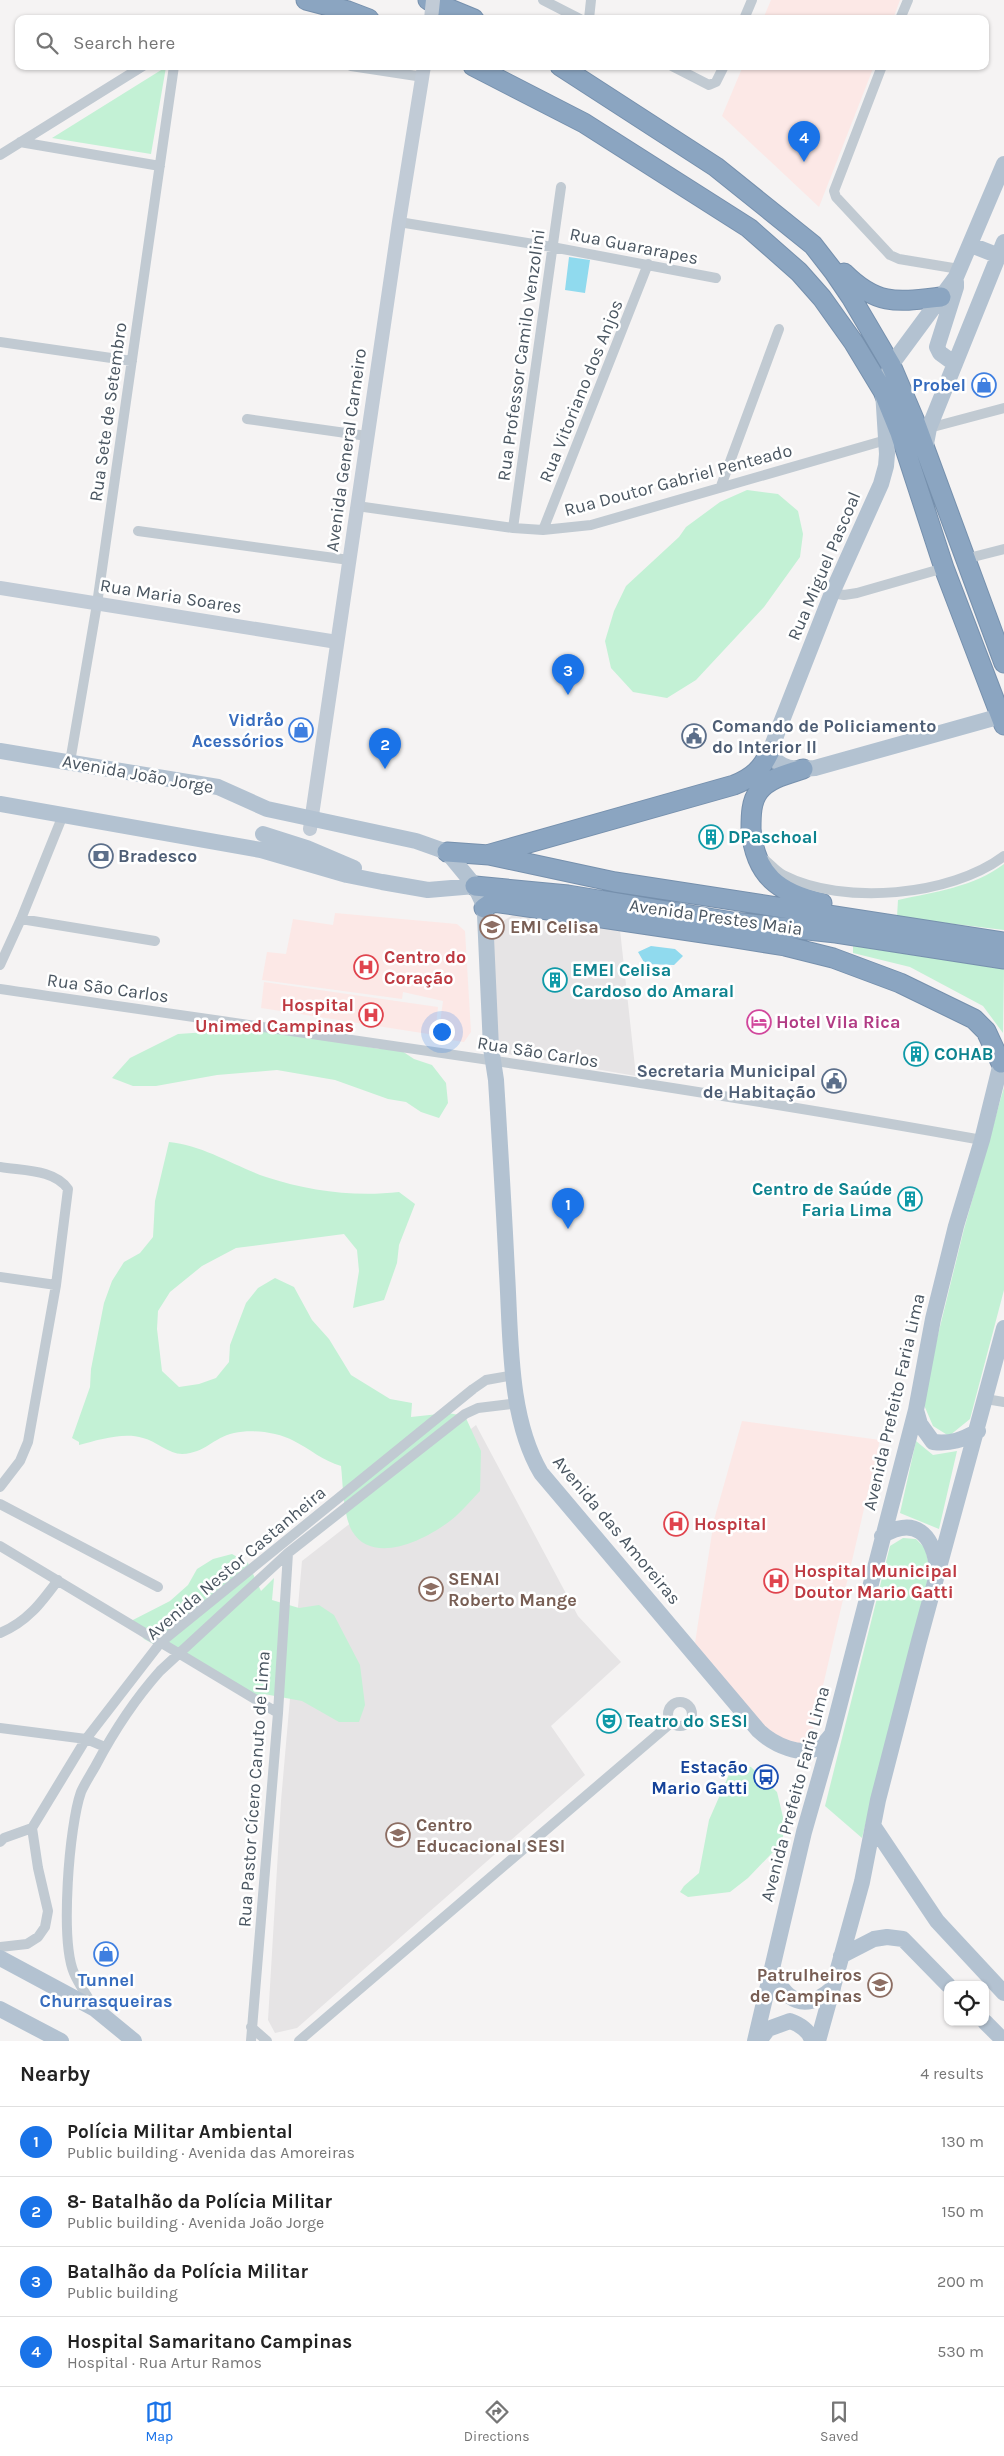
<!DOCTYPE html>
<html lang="en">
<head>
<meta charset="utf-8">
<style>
	:root { --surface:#fff; --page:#f2f2f2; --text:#222; --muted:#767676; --line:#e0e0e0; --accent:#1a73e8 }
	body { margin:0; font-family:Karla,sans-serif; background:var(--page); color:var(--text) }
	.controls { position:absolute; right:15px; bottom:15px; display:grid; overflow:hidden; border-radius:10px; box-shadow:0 1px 4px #0004 }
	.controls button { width:45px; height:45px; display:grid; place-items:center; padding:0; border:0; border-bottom:1px solid var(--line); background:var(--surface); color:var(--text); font:25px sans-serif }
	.you { position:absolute; left:441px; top:1031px; width:18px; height:18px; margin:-12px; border:4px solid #fff; border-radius:50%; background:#1a73e8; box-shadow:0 0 0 8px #1a73e833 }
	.badge { display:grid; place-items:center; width:32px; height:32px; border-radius:50%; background:var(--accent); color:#fff; font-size:16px; font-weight:700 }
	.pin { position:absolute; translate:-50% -41px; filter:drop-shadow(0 1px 2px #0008) }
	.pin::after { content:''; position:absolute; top:26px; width:18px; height:15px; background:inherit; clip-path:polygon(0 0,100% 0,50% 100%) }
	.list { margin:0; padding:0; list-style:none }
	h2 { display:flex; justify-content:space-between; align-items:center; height:65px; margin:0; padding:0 20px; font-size:21px }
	h2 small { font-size:16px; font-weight:400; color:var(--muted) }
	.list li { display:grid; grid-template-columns:32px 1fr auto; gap:15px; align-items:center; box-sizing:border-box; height:70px; padding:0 20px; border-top:1px solid var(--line) }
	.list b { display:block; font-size:19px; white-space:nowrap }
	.list p { margin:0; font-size:16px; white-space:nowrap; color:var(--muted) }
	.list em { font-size:16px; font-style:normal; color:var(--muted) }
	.icon { flex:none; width:28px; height:28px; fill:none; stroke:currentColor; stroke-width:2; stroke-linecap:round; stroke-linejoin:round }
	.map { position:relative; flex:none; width:1004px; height:2041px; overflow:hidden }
	.search { position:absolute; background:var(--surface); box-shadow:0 1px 4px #0004; left:15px; right:15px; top:15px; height:55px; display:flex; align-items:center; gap:12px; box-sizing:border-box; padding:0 18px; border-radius:10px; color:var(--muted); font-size:19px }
	.sheet { height:345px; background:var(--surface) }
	nav { display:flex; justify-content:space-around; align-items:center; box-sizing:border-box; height:70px; border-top:1px solid var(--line); background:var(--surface); font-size:14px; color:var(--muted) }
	nav a { display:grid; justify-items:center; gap:2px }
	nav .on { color:var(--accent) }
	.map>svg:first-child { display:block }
	.education { fill:#e6e4e5 }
	.medical { fill:#fce8e6 }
	.green { fill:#c3f1d5 }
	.water { fill:#90daee }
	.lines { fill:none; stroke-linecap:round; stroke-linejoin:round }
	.highway-casing { stroke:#7690ad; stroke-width:21 }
	.street { stroke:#c1cad2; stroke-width:10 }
	.secondary { stroke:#c1cbd6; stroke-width:14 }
	.primary { stroke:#b3c2d1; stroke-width:16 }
	.highway { stroke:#8ba5c1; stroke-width:19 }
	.secondary-bridge { stroke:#c1cbd6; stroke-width:14 }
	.labels { text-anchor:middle; stroke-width:5; stroke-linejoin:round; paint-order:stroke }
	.street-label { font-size:18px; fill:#4a5661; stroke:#fff }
	.shop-label { font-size:18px; font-weight:bold; fill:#366cbe; stroke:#fff; text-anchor:end }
	.service-label { font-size:18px; font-weight:bold; fill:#4e5e75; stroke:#fff; text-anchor:start }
	.culture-label { font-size:18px; font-weight:bold; fill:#0d838f; stroke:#fff; text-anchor:start }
	.education-label { font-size:18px; font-weight:bold; fill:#785e54; stroke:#fff; text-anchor:start }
	.health-label { font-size:18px; font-weight:bold; fill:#be3a42; stroke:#fff; text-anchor:start }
	.hotel-label { font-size:18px; font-weight:bold; fill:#b23c85; stroke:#fff; text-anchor:start }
	.transit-label { font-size:18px; font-weight:bold; fill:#164399; stroke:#fff; text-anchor:end }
</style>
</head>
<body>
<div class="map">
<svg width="1004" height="2041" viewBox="0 0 1004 2041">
	<rect width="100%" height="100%" fill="#f5f3f3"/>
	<!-- education -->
	<path class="education" d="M 513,915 L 620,930 L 636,1076 L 496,1052 L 492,928 Z
		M 476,1425 L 578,1616 L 621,1662 L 551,1726 L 585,1775 L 297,2028 L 275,2033 L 268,2020 L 281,1801 L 302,1561 Z"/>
	<!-- medical -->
	<path class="medical" d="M 771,0 L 900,0 L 893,19 L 763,19 Z
		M 743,66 L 874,66 L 819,207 L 722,116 Z
		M 335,913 L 457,924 L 465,931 L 471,1032 L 464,1042 L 438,1038 L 443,1001 L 403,992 L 402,999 L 262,980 L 267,952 L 286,954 L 293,919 L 333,925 Z
		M 264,982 L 438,1007 L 435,1035 L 261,1008 Z
		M 742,1421 L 880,1440 L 809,1746 L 773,1736 L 695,1643 L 714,1520 Z"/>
	<!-- green -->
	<path class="green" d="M 166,67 L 151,154 L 52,138 Z
		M 747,490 L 778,494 L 798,511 L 803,534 L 800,557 L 764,607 L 696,680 L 667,698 L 633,692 L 611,668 L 605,641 L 614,611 L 626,586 L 679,537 L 686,527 L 720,502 Z
		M 1004,864 L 1004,930 L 897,917 L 898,900 C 934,892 974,887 1004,864 Z
		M 853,946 L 1004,969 L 1003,1033 L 983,1006 L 910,967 L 853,953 Z
		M 237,1030 L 280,1030 L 379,1049 L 399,1049 L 414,1059 L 432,1065 L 446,1083 L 448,1103 L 439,1118 L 421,1112 L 406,1102 L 388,1099 L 335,1080 L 277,1070 L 217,1075 L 156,1086 L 133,1086 L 112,1078 L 130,1058 L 178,1034 Z
		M 1004,1087 L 1004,1290 L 970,1419 L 949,1436 L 933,1426 L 924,1405 L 934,1351 L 964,1229 Z
		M 169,1142 C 203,1145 234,1166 266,1177 C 309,1191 354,1197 399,1192 L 415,1204 L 399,1245 L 397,1263 L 384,1300 L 353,1308 L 359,1271 L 357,1250 L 344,1234 L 236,1248 L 202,1266 L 170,1292 L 158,1311 L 157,1329 L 162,1371 L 179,1387 L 199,1384 L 216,1378 L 229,1362 L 230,1345 L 246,1303 L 258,1288 L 275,1278 L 294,1287 L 312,1320 L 329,1339 L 351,1375 L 390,1399 L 412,1403 L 411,1417 L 448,1413 L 465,1416 L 481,1451 L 480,1491 C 472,1499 465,1508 456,1516 C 432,1537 374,1568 352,1531 C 343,1515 343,1484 341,1466 C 323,1461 310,1449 294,1441 C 277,1432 252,1429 234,1433 C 212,1438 206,1453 182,1454 C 169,1454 156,1441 143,1438 C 123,1432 99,1440 79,1445 L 79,1442 L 72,1438 L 90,1387 L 91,1369 L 104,1303 L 112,1281 L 124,1262 L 140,1253 L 153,1237 L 155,1201 Z
		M 916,1441 L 933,1455 L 957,1451 L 939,1529 L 900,1513 Z
		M 903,1538 L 916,1539 L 925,1548 L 930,1570 L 862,1838 L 825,1806 L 890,1546 Z
		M 232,1554 L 248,1563 L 261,1591 L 274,1578 L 272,1600 L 299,1608 L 319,1605 L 334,1615 L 360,1665 L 365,1705 L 359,1722 L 339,1722 L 302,1701 L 264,1694 L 263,1703 L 144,1639 L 129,1622 L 170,1601 L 188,1585 L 197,1569 L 213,1559 Z
		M 734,1763 L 751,1767 L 777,1792 L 783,1817 L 783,1837 L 773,1852 L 748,1878 L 730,1892 L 688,1897 L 680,1892 L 684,1886 L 699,1873 L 709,1820 Z"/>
	<!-- water -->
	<path class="water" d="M 569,257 L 590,260 L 585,293 L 565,290 Z
		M 651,946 L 675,949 L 683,956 L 674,965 L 645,964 L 638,952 Z"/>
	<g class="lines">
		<!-- highway casing -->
		<g class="highway-casing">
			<path id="highway" d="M 306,0 L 348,11 L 369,19
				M 428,0 L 474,19
				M 473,66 L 584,123 L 749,228 L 799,272 L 822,298 L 854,343 L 883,391 L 900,433 L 944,568 L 1004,725
				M 560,66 L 716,167 L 813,245 L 834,272 L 851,297 L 891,365 L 914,419 L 1004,663
				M 844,273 C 877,306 897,302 941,297
				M 803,769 C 788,774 769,778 759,791 C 751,801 751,816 751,829 C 755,875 778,893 822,903
				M 447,852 L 489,855 L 615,882 L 1004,942
				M 490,854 L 734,785 C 752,778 762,769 770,751
				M 475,886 L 568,895 L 733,922 L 836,933 L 1004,959
				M 484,908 L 493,902 L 730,937 L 785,946 L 833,958 L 900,983 L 974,1019 L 986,1031 L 1001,1063"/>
		</g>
		<!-- street -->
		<path class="street" d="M 543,0 L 580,19
			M 589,19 L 591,0
			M 744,19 L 752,0
			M 900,19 L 908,0
			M 351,66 L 423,77
			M 672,66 L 709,85 L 716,82 L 724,66
			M 882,66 L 834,191 L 836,197 L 890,255 L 899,259 L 959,269
			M 20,142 L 160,166
			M 0,155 L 143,66
			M 399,222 L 552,247 L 716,278
			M 0,342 L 132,361
			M 247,419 L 367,436
			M 929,428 L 1004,408
			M 721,486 L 779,329
			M 357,506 L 513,528 L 543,530 L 591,525 L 886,440
			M 513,528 L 561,187
			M 543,530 L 648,264
			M 138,531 L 349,560
			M 965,559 L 1004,549
			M 832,593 L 844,595 L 857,593 L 944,568
			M 70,762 L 97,604 L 174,66
			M 765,860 C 771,865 777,872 783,875 C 843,906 951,896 1004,856
			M 21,919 L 155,941
			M 0,965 L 21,919 L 63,815
			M 0,989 C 328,1037 656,1081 982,1140
			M 0,1167 C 23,1171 54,1169 68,1189 L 56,1285 L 28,1442 L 20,1461 L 0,1487
			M 0,1277 L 56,1285
			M 986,1399 L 1004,1402
			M 0,1504 L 158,1587
			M 0,1546 L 278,1713
			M 0,1633 C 27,1622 41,1603 58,1580
			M668 1714a12 12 0 1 1 24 0a12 12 0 1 1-24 0Z
			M 0,1728 L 86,1739 L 105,1747
			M 0,1842 L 4,1838 L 32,1828
			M 0,1947 L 27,1944 L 38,1937 L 45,1927 L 48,1911 L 38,1868 L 32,1828 L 86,1739 L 161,1642 L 473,1389 L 486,1380 L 514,1375
			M 93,2006 C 87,1995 79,1985 74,1973 C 60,1940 69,1826 81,1792 C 85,1783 91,1774 96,1765 C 114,1731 135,1699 160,1671 L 288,1553 L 465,1414 L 478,1408 L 519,1403
			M 251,2027 L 267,2041
			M 251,2041 L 278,1713 L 288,1553
			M 299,2041 L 671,1723"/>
		<!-- secondary -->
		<path class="secondary" d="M 0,588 L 337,642
			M 310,829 L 399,222 L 424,66"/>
		<!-- primary -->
		<path class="primary" d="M 971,245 L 999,256
			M 955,364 L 940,353 L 937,347 L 956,287 L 956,282
			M 925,449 L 929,428 L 1004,242
			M 1001,716 L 815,768 C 796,770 778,770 770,751 L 832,593 L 881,484 L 886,466 L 887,454 L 883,391 L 891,365 L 956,277 L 1004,164
			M 0,751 L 218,787 L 267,809 L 416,841 L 447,852 L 475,886 L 482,901 L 485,915 L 491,1048 L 496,1080 C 500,1145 504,1209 507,1273 C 511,1337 508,1417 541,1473 L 759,1731 C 773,1744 802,1759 821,1746 C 825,1743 829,1738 832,1734
			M 0,804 L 261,850 L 347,875 L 382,882 L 428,890 L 475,886
			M 263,834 L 307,848 L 354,868
			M 916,1410 L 920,1424 L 933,1442 C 951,1444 962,1440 978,1431
			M 882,1536 C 915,1516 933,1534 937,1568
			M 874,1827 L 937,1921 L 1004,1993
			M 841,1956 L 874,1939 L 887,1937 L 903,1939 L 948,1985
			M 0,1958 L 95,2009 L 134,2041
			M 772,1969 C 785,2002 805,2013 833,1988
			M 0,2009 L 61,2041
			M 985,2022 L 1004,2041
			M 755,2041 L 804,1832 L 832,1734 L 916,1410 L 933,1319 L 956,1226 L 982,1140 L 1001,1063
			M 759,2041 L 768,2029 L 790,2021 C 799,2024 810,2031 812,2041
			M 818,2041 L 862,1882 L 878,1800 L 919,1641 L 1004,1328"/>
		<!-- highway -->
		<use href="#highway" class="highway"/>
		<!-- secondary-bridge -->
		<path class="secondary-bridge" d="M 431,19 L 433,0"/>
	</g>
	<!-- icons -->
	<defs>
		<g id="shop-ring" transform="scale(1.25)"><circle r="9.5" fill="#fff" stroke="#3f7fe0" stroke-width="1.5"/><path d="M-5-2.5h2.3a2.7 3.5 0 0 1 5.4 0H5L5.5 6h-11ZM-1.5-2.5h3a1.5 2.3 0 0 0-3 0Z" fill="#3f7fe0"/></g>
		<g id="civic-ring" transform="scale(1.25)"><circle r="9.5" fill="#fff" stroke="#5c6f8a" stroke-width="1.5"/><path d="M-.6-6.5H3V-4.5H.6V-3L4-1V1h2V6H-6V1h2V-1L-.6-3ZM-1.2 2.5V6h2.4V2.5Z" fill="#5c6f8a"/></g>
		<g id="building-ring" transform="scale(1.25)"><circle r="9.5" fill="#fff" stroke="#0f9aa8" stroke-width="1.5"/><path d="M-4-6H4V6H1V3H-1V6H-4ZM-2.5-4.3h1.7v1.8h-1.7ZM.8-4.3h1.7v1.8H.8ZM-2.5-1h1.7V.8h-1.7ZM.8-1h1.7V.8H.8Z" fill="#0f9aa8"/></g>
		<g id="bank-ring" transform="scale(1.25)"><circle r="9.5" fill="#fff" stroke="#5c6f8a" stroke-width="1.5"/><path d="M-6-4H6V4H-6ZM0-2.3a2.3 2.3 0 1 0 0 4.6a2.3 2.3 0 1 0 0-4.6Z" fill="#5c6f8a"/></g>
		<g id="school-ring" transform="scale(1.25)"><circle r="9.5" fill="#fff" stroke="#8d6e63" stroke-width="1.5"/><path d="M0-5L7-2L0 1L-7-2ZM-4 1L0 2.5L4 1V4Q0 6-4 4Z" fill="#8d6e63"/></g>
		<g id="hospital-ring" transform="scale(1.25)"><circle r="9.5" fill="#fff" stroke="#e0444e" stroke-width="1.5"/><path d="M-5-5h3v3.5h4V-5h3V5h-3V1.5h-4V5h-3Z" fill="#e0444e"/></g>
		<g id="hotel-ring" transform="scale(1.25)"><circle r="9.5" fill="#fff" stroke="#d1479c" stroke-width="1.5"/><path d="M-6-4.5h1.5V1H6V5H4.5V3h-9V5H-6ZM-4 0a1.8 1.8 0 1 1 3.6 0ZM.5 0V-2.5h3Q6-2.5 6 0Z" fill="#d1479c"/></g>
		<g id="university-ring" transform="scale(1.25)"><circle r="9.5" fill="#fff" stroke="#8d6e63" stroke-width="1.5"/><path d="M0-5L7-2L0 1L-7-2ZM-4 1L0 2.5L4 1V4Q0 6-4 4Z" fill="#8d6e63"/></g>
		<g id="theatre-ring" transform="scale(1.25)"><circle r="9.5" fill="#fff" stroke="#0f9aa8" stroke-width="1.5"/><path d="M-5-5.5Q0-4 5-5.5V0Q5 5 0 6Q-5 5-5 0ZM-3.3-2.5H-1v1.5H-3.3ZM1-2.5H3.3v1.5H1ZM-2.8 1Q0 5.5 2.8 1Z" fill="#0f9aa8"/></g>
		<g id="bus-ring" transform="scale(1.25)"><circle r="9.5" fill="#fff" stroke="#1a4fb4" stroke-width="1.5"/><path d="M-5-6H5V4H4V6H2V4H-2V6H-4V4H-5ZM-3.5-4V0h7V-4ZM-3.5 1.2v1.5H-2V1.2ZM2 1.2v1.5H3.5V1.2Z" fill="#1a4fb4"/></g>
	</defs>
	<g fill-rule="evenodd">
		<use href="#shop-ring" x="984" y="385"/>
		<use href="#shop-ring" x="301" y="730"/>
		<use href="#civic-ring" x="694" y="736"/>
		<use href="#building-ring" x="711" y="837"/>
		<use href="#bank-ring" x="101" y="856"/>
		<use href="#school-ring" x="492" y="927"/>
		<use href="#hospital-ring" x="366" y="967"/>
		<use href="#building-ring" x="555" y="980"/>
		<use href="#hospital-ring" x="371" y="1015"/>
		<use href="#hotel-ring" x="759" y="1022"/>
		<use href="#building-ring" x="916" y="1054"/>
		<use href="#civic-ring" x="834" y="1081"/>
		<use href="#building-ring" x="910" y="1199"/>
		<use href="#hospital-ring" x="676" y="1524"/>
		<use href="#hospital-ring" x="776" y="1581"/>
		<use href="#university-ring" x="431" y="1589"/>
		<use href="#theatre-ring" x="609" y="1721"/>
		<use href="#bus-ring" x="766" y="1777"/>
		<use href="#school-ring" x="398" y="1835"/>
		<use href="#shop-ring" x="106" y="1954"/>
		<use href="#school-ring" x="880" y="1985"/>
	</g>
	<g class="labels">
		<!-- street labels -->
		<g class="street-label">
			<text transform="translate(634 246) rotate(11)" y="6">Rua Guararapes</text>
			<text transform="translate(521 355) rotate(-82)" y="6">Rua Professor Camilo Venzolini</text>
			<text transform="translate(581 391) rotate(-68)" y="6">Rua Vitoriano dos Anjos</text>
			<text transform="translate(108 412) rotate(-82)" y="6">Rua Sete de Setembro</text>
			<text transform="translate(346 450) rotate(-82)" y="6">Avenida General Carneiro</text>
			<text transform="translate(678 480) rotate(-15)" y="6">Rua Doutor Gabriel Penteado</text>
			<text transform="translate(824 566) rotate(-67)" y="6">Rua Miguel Pascoal</text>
			<text transform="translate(171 596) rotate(9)" y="6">Rua Maria Soares</text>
			<text transform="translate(138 774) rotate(10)" y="6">Avenida João Jorge</text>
			<text transform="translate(716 917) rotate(8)" y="6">Avenida Prestes Maia</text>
			<text transform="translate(108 988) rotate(8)" y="6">Rua São Carlos</text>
			<text transform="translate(538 1052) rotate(9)" y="6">Rua São Carlos</text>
			<text transform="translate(894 1402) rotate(-77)" y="6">Avenida Prefeito Faria Lima</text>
			<text transform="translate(617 1530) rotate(50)" y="6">Avenida das Amoreiras</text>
			<text transform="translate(236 1563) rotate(-40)" y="6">Avenida Nestor Castanheira</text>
			<text transform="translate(254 1789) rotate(-86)" y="6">Rua Pastor Cícero Canuto de Lima</text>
			<text transform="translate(795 1794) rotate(-75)" y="6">Avenida Prefeito Faria Lima</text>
		</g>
		<!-- shop labels -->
		<g class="shop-label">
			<text x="966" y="391">Probel</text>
			<text x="284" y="726">Vidråo<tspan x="284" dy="21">Acessórios</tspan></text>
			<text x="106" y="1986" text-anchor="middle">Tunnel<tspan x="106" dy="21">Churrasqueiras</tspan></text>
		</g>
		<!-- service labels -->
		<g class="service-label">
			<text x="712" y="732">Comando de Policiamento<tspan x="712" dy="21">do Interior II</tspan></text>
			<text x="118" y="862">Bradesco</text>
			<text x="816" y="1077" text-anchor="end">Secretaria Municipal<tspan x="816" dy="21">de Habitação</tspan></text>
		</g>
		<!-- culture labels -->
		<g class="culture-label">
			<text x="728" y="843">DPaschoal</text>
			<text x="572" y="976">EMEI Celisa<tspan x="572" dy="21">Cardoso do Amaral</tspan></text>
			<text x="934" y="1060">COHAB</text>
			<text x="892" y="1195" text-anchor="end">Centro de Saúde<tspan x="892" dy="21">Faria Lima</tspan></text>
			<text x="626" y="1727">Teatro do SESI</text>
		</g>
		<!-- education labels -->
		<g class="education-label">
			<text x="510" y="933">EMI Celisa</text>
			<text x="448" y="1585">SENAI<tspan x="448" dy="21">Roberto Mange</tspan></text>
			<text x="416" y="1831">Centro<tspan x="416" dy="21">Educacional SESI</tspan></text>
			<text x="862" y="1981" text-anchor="end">Patrulheiros<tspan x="862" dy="21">de Campinas</tspan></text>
		</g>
		<!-- health labels -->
		<g class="health-label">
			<text x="384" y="963">Centro do<tspan x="384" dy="21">Coração</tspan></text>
			<text x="354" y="1011" text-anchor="end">Hospital<tspan x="354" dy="21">Unimed Campinas</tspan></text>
			<text x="694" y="1530">Hospital</text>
			<text x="794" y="1577">Hospital Municipal<tspan x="794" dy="21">Doutor Mario Gatti</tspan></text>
		</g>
		<!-- hotel labels -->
		<g class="hotel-label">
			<text x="776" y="1028">Hotel Vila Rica</text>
		</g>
		<!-- transit labels -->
		<g class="transit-label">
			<text x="748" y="1773">Estação<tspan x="748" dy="21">Mario Gatti</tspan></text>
		</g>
	</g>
</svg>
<div class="controls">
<button><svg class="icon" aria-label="locate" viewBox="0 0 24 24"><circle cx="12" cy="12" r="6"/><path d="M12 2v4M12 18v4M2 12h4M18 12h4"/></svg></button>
</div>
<div class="you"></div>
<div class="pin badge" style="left:568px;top:1229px">1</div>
<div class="pin badge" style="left:385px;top:769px">2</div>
<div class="pin badge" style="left:568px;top:695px">3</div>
<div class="pin badge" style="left:804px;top:162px">4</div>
<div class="search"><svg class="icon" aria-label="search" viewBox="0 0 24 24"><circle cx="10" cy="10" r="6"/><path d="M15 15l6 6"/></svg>Search here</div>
</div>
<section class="sheet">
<h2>Nearby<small>4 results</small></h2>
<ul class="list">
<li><span class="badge">1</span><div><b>Polícia Militar Ambiental</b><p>Public building · Avenida das Amoreiras</p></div><em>130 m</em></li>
<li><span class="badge">2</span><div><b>8- Batalhão da Polícia Militar</b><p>Public building · Avenida João Jorge</p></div><em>150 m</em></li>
<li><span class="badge">3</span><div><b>Batalhão da Polícia Militar</b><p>Public building</p></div><em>200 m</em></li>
<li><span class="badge">4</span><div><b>Hospital Samaritano Campinas</b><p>Hospital · Rua Artur Ramos</p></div><em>530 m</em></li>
</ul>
</section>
<nav>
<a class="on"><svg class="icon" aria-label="map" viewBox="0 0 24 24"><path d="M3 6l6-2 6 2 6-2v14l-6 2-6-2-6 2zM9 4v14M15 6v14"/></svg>Map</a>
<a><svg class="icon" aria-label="directions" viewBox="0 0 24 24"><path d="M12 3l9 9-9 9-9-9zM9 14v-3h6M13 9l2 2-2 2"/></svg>Directions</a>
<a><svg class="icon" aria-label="saved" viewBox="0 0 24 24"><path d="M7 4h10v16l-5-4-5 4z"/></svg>Saved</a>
</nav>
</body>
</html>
